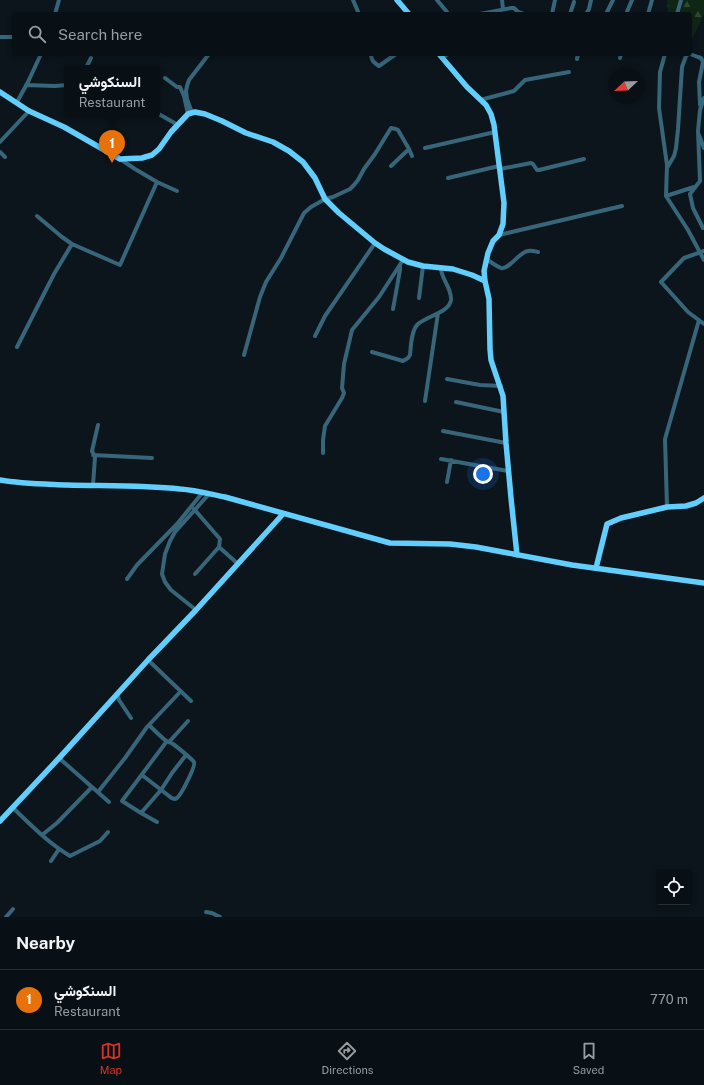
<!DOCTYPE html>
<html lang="en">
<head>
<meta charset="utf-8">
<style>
	:root { --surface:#091015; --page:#171e22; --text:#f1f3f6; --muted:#999da0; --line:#293034; --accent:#d93025 }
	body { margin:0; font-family:"Public Sans",Vazirmatn,sans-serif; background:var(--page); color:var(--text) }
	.controls { position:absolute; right:12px; bottom:12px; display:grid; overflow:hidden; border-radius:4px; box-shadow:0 2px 6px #0003 }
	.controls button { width:36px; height:36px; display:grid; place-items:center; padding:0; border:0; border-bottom:1px solid var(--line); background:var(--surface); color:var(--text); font:20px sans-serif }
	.compass { position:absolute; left:608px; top:68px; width:36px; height:36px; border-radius:50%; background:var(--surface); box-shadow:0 2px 6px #0003; rotate:247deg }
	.you { position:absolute; left:483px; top:474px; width:14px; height:14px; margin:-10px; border:3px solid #fff; border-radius:50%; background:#1a73e8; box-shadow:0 0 0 6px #1a73e833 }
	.badge { display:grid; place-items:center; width:26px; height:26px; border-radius:50%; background:var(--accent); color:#fff; font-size:13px; font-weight:700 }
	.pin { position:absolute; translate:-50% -33px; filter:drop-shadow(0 1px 2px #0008) }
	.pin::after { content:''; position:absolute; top:21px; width:14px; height:12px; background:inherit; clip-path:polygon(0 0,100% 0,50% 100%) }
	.popup { position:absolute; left:64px; top:65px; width:96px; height:52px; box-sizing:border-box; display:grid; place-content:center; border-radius:4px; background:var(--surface); filter:drop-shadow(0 1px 3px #0005); font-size:13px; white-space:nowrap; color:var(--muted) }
	.popup b { font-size:15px; color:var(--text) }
	.popup::after { content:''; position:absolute; left:50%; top:100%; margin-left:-8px; border:8px solid transparent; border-top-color:var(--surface) }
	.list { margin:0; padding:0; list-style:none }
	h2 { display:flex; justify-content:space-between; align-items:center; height:52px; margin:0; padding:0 16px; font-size:17px }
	h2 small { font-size:13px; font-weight:400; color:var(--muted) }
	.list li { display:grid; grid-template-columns:26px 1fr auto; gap:12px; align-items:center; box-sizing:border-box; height:60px; padding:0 16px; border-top:1px solid var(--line) }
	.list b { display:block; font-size:15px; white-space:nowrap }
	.list p { margin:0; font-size:13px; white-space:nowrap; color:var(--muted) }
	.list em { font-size:13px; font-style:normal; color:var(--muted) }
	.icon { flex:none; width:22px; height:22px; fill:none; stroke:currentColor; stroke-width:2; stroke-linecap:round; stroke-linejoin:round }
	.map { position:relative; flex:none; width:704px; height:917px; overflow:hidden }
	.search { position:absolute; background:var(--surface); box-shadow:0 2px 6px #0003; left:12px; right:12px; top:12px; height:44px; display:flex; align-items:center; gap:10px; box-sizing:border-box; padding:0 14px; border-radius:4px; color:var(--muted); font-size:15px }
	.sheet { height:112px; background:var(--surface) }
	nav { display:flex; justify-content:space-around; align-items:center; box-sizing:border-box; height:56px; border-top:1px solid var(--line); background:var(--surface); font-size:11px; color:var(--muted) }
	nav a { display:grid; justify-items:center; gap:2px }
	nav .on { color:var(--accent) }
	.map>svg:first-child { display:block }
	.forest { fill:url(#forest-firs) }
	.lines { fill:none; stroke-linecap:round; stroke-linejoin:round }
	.street { stroke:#37667a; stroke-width:4 }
	.secondary { stroke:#61cefc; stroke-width:5.5 }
</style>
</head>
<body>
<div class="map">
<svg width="704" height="917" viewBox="0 0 704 917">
	<defs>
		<pattern id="forest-firs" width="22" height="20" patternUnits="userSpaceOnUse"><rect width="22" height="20" fill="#0f2614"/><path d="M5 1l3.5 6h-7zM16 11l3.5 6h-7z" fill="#304637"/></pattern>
	</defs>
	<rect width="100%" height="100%" fill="#0c151c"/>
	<!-- forest -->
	<path class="forest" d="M 667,0 L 704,0 L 704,14 L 690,43 L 690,14 L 668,14 Z"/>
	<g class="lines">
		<!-- street -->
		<path class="street" d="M 353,0 L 359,14
			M 437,0 L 447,12
			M 502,0 L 503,9
			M 55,14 L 59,0
			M 480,14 L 511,8 L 514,8 L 518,12 L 524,14
			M 552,14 L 555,0
			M 570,14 L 574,2
			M 586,14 L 589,9 L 591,0
			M 606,14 L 613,0
			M 626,14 L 632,0
			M 648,14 L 652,0
			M 677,14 L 681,0
			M 0,37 L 14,37
			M 371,54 C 371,60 373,62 379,66 L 396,54
			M 665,54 L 660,72 L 659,108 L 667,165 L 666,196 L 688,230 L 704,260
			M 690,54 L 698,57 L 701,58 L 703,62 L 699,82 L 700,105
			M 442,58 L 448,54
			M 620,58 L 621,54
			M 577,59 L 578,54
			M 86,68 L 91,58
			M 165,78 L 177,87 L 180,87 L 184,96 L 188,114
			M 26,85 L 55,86 L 67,85
			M 480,100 L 514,91 L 525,80 L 569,72
			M 17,102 L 28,82 L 41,54
			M 157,113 L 178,125
			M 192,113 L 187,99 L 186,91 L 187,86 L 189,80 L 209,54
			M 699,135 L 704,148
			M 0,142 L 29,111
			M 425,148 L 495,132
			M 0,152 L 5,157
			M 120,159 L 135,169 L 157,182 L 177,191
			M 391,166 L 409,149
			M 667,168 L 674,156 L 676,148 L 678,129 L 682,67 L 686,56 L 688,54
			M 500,169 L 531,163 L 533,164 L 537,170 L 539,170 L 584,159
			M 448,178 L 499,166
			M 666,196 L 694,187
			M 37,216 L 62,237 L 72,244 L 120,265 L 157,182
			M 703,228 L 693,208 L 690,194 L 700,181 L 698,131 L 700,110 L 704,98
			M 499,235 L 622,206
			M 704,251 L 684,258 L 661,282 L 688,312 L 704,324
			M 486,259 C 491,262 496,266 501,268 C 509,270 519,252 528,251 C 531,250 534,251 538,252
			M 419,298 L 423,266
			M 393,309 L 400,270 L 400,265
			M 315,336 L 325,316 L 375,243
			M 17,347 L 54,274 L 72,244
			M 372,352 L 403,361 L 408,358 L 410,355 C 411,346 411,332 417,325 C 426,316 449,313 451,300 C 452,288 441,279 441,268
			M 244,355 L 260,297 L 266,282 L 281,258 L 304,213 L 311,207 L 325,199 L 333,197 L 350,189 L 354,185 L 358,180 L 364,169 L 375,154 L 391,128 L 396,129 L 398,130 L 409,149 L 412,156
			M 447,379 L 480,385 L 501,386
			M 425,401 L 438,313
			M 456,402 L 504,412
			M 443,431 L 506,443
			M 323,453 L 323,440 L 325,426 L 342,398 L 344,393 L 342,388 L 344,364 L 352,330 L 379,297 L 403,260
			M 93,455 L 152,458
			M 441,459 L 508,471
			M 447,482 L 451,460
			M 93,485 L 95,457 L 92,451 L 98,425
			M 667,507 L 665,439 L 699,320
			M 194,509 L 220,539 L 219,547 L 195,574
			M 219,547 L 238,564
			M 127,579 L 137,565 L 177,524 L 203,492
			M 196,610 L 171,590 L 165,582 L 162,574 L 165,554 L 170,541 L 175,532 L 209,494
			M 148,660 L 191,701
			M 117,694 L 119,700 L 131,718
			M 169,742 L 188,721
			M 59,758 L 109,802
			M 142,775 L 169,796 C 171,798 174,800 177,798 C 181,795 196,766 194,762 C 192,759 176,746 173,744 C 170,742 167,742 165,740 C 159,735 154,730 149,725
			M 98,792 L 125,758 L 147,727 L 181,691
			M 13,808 C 31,825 48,843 70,856 L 100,841 L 108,832
			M 141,813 L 161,790 L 172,773 L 186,755
			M 157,822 L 141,813 L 122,801 L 167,741
			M 42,835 L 57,823 L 92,787
			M 51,861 L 59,849
			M 206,912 L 212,913 L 220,917
			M 6,917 L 13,909"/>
		<!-- secondary -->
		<path class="secondary" d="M 397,0 L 409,14
			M 439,54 L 467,87 L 486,105 L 491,114 L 494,125 L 504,203 L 503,224 L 499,235 L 493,241 L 488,253 L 484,271 L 485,281 L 489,299 L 490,349 L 491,360 L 503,396 L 506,443 L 511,498 L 517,555
			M 0,92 L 29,111 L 64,127 L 120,159 L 142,158 L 152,155 L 159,149 L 171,132 L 188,114 L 195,112 L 205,114 L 222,121 L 246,133 L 273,142 L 289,151 L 303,162 L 315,178 L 325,199 L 339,213 L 375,243 L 384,249 L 408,262 L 423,266 L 453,269 L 472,275 L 485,281
			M 0,480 C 22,484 45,484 67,485 C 105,486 143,485 180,489 C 195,490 210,494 225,497 L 390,543 L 450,544 L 476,547 L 572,565 L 704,583
			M 596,568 L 607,524 L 621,518 L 667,507 L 686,506 L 696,503 L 704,498
			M 0,821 L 61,756 L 148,660 L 196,610 L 283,514"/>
	</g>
</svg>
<div class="controls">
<button><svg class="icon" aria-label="locate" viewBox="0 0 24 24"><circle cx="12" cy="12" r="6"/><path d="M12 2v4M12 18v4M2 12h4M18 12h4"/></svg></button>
</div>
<svg class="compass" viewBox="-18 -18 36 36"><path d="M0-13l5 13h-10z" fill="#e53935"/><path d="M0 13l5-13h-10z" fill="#999da0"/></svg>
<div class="you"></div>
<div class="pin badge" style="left:112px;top:163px;background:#e8710a">1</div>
<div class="popup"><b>السنكوشي</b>Restaurant</div>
<div class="search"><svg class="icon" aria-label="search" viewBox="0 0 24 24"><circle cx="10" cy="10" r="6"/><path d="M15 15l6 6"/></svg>Search here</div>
</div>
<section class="sheet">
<h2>Nearby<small></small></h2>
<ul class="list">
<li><span class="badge" style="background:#e8710a">1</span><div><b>السنكوشي</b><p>Restaurant</p></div><em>770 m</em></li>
</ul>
</section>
<nav>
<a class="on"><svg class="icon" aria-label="map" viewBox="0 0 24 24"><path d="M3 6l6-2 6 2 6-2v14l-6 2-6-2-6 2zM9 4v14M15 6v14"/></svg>Map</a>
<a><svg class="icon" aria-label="directions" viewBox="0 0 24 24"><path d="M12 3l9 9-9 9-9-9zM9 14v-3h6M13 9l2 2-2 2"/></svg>Directions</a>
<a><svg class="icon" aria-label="saved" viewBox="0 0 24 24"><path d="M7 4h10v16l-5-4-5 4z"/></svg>Saved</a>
</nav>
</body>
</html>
